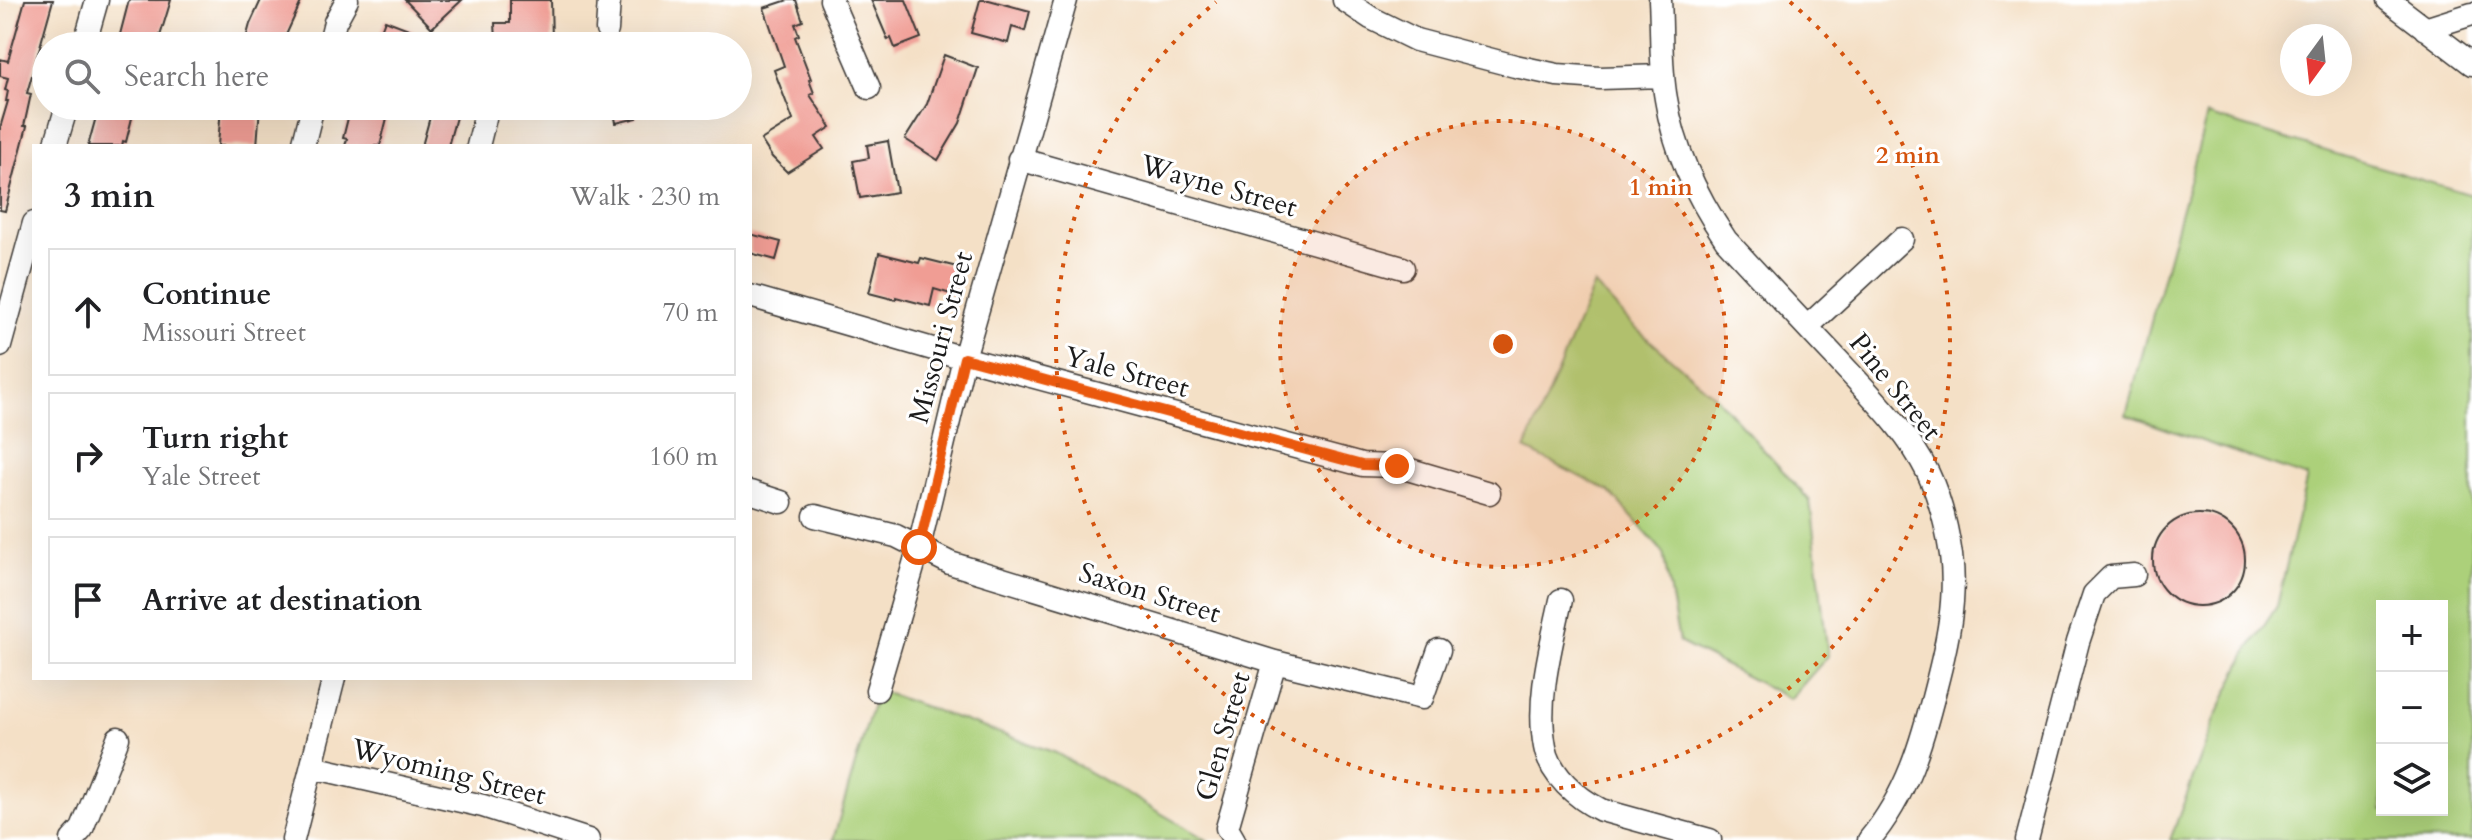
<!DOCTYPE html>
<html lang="en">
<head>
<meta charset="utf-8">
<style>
	:root { --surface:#fff; --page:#f6f6f6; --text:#202124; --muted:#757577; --line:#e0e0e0 }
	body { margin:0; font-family:Cardo,serif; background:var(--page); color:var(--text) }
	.controls { position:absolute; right:24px; bottom:24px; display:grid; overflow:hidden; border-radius:0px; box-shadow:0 8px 32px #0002 }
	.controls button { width:72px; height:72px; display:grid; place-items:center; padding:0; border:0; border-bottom:2px solid var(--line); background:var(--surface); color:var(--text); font:40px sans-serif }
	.compass { position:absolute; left:2280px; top:24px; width:72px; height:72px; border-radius:50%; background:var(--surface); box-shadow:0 8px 32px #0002; rotate:195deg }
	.stop { position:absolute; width:24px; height:24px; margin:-18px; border:6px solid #ea580c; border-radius:50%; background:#fff }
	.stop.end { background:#ea580c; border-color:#fff; box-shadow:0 2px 8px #0008 }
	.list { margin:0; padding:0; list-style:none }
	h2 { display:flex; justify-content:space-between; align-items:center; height:104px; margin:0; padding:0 32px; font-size:34px }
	h2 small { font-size:26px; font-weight:400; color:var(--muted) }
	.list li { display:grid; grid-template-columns:52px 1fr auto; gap:24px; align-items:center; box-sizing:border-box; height:128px; margin:0 16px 16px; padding:0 16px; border:2px solid var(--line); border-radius:0px }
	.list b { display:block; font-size:30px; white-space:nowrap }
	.list p { margin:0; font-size:26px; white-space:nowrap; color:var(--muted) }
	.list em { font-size:26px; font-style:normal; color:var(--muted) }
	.icon { flex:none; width:44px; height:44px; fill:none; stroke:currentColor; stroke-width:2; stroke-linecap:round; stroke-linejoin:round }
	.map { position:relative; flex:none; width:2472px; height:840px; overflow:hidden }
	.search { position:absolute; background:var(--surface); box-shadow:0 8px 32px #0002; left:32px; top:32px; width:720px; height:88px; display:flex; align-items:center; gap:20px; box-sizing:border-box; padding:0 28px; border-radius:44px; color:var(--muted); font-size:30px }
	.panel { position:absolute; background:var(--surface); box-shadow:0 8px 32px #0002; left:32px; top:144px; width:720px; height:536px; border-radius:0px }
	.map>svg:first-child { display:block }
	.green { fill:#acd07a; stroke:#64764b; stroke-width:2; fill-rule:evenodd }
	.building { fill:#f09d94 }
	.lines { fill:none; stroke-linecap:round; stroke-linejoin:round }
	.minor-casing { stroke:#3c3936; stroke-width:25 }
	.minor { stroke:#fff; stroke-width:22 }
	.route { stroke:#ea580c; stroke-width:10 }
	.ring { fill:none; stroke:#d4530e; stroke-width:4; stroke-dasharray:4 8 }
	.labels { text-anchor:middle; stroke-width:6; stroke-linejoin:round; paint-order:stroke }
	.street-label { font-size:28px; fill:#1c1c1c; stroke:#fff }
	.centre { fill:#d4530e; stroke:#fff; stroke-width:4 }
	.ring-label { font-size:24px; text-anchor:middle; font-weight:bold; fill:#d4530e; stroke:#fff; stroke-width:6; stroke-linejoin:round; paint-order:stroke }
</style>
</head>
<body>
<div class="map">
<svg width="2472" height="840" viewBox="0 0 2472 840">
	<rect width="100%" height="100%" fill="#fff"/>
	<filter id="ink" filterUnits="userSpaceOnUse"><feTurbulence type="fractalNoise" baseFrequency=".0125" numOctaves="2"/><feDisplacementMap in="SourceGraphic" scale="16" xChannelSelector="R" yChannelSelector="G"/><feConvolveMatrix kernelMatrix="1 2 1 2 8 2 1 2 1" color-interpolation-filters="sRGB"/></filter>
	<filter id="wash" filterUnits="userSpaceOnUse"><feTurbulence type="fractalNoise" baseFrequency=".006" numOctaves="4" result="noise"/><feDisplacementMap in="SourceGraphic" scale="32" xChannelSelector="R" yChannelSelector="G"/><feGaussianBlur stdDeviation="1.8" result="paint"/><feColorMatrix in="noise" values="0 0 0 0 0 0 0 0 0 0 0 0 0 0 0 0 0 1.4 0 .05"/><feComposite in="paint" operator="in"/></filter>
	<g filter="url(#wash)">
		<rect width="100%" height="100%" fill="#f4e0c6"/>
		<!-- green -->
		<path class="green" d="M 2207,115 L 2472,195 L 2472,840 L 2170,840 L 2215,719 L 2245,655 L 2277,606 L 2307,477 L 2126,415 ZM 2382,606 L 2442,606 L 2442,810 L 2382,810 Z
			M 1594,284 L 1633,326 L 1716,397 L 1810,501 L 1828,656 L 1790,699 L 1679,642 L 1663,552 L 1609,491 L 1525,449 Z
			M 877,690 L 1056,753 L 1207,840 L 833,840 Z"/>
		<g id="blocks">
			<!-- building -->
			<path class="building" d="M 25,0 L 53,0 L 27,93 L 31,94 L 24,126 L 27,126 L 5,211 L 0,210 L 0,128 L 8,101 L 6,101 L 8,91 L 5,90 L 8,78 L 0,76 L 0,59 L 8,61 Z
				M 129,0 L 171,0 L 157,46 L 117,46 Z
				M 261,0 L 302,0 L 281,46 L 244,46 L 250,24 Z
				M 405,0 L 462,0 L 432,28 Z
				M 510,0 L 551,0 L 552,41 L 534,42 L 534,46 L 502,46 L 502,40 L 496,40 L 495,23 L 510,23 Z
				M 788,0 L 796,0 L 803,21 L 795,24 L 799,35 L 795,37 L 811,79 L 809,80 L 814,93 L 810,95 L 831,127 L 816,137 L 824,149 L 787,172 L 772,157 L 761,140 L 793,120 L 774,70 L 784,66 L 764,8 Z
				M 871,0 L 906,0 L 921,38 L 895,48 L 891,38 L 888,40 Z
				M 980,0 L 989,0 L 1030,11 L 1025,31 L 1012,27 L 1008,43 L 971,33 Z
				M 385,20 L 414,31 L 409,46 L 375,46 Z
				M 944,55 L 978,68 L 960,123 L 938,160 L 905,139 L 927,104 Z
				M 99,106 L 135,106 L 126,142 L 123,141 L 122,146 L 88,146 Z
				M 221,106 L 260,106 L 257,146 L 218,146 Z
				M 351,106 L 390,106 L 380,146 L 345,146 L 347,139 L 343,138 Z
				M 433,106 L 459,106 L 448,146 L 422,146 Z
				M 613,106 L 634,106 L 637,118 L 616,123 Z
				M 888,141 L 897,192 L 860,198 L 853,161 L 869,158 L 867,145 Z
				M 750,234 L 781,242 L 776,260 L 750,253 Z
				M 879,253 L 919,263 L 921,258 L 961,268 L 954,295 L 934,289 L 930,306 L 896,297 L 896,300 L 869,293 Z
				M2153 560a46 46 0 1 1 92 0a46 46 0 1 1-92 0Z"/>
		</g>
	</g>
	<g filter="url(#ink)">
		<use href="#blocks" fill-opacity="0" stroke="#3c3936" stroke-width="2"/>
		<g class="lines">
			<!-- minor casing -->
			<g class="minor-casing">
				<path id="minor" d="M 831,0 L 869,88
					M 1344,0 L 1371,18 L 1416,40 L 1515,66 L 1557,75 L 1600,78 L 1663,76
					M 1660,0 C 1662,33 1660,67 1666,99 C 1674,151 1697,197 1726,240 C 1763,280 1800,320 1838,360 C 1870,395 1907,430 1928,473 C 1940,498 1947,528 1951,555 C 1957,599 1947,644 1936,686 C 1922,742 1907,795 1869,840
					M 2388,0 L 2472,64
					M 2425,29 L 2472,14
					M 607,30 L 609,0
					M 84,46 L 97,0
					M 329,46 L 335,22 L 347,0
					M 55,146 L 67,106
					M 303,146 L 313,106
					M 478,146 L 488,106
					M 1019,159 L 1403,268
					M 750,296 L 964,358 L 1362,465 L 1397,466 L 1489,493
					M 1807,327 L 1902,239
					M 0,346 L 34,223
					M 750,492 L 781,502
					M 815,516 L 896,536 L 950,563 L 1275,662 L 1422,698 L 1439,650
					M 1561,600 C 1551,647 1536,700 1545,747 C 1550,775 1577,798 1601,810 L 1710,840
					M 877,690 L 919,547 L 964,358 L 1066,0
					M 312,767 L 483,806 L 588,840
					M 72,840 L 82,829 L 118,738
					M 293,840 L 334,678
					M 1234,840 L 1227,828 L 1275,662
					M 2027,840 L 2078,642 L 2094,594 L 2111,577 L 2134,575"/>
			</g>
			<!-- minor -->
			<use href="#minor" class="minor"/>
		</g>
	</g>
	<g class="lines" filter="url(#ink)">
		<!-- route -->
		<path class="route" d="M 919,547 L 964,358 L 1362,465 L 1397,466"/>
	</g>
	<!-- distance rings -->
	<circle cx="1503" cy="344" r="223" fill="#d4530e" fill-opacity=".12"/>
	<g class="ring">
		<circle cx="1503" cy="344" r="223"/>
		<path d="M1790 2A447 447 0 1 1 1216 2"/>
	</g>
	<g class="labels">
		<!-- street labels -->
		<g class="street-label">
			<text transform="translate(1219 185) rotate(16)" y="10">Wayne Street</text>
			<text transform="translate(940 337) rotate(-75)" y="10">Missouri Street</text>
			<text transform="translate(1127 371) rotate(15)" y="10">Yale Street</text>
			<text transform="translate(1896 386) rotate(51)" y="10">Pine Street</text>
			<text transform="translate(1150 592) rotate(17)" y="10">Saxon Street</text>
			<text transform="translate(1222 736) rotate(-74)" y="10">Glen Street</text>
			<text transform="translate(449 771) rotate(14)" y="10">Wyoming Street</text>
		</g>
	</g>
	<circle cx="1503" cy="344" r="12" class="centre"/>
	<g class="ring-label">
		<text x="1908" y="163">2 min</text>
		<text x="1661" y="195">1 min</text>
	</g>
</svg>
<div class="controls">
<button>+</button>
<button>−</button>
<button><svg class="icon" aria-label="layers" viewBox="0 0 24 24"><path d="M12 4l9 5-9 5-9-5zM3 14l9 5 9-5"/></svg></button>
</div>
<svg class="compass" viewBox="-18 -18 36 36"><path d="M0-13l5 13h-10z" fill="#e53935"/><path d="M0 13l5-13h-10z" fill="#757577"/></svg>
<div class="stop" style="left:919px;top:547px"></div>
<div class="stop end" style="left:1397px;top:466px"></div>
<div class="search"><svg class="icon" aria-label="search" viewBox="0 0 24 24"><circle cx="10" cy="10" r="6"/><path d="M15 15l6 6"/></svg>Search here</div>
<section class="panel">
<h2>3 min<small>Walk · 230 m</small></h2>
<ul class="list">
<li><svg class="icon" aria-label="ahead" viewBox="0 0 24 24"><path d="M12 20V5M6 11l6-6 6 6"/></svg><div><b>Continue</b><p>Missouri Street</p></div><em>70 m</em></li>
<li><svg class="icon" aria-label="right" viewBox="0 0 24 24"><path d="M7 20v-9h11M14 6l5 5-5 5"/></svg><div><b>Turn right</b><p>Yale Street</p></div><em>160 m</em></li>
<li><svg class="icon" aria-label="arrive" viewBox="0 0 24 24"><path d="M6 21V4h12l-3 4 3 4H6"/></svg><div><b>Arrive at destination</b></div></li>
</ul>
</section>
</div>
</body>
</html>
